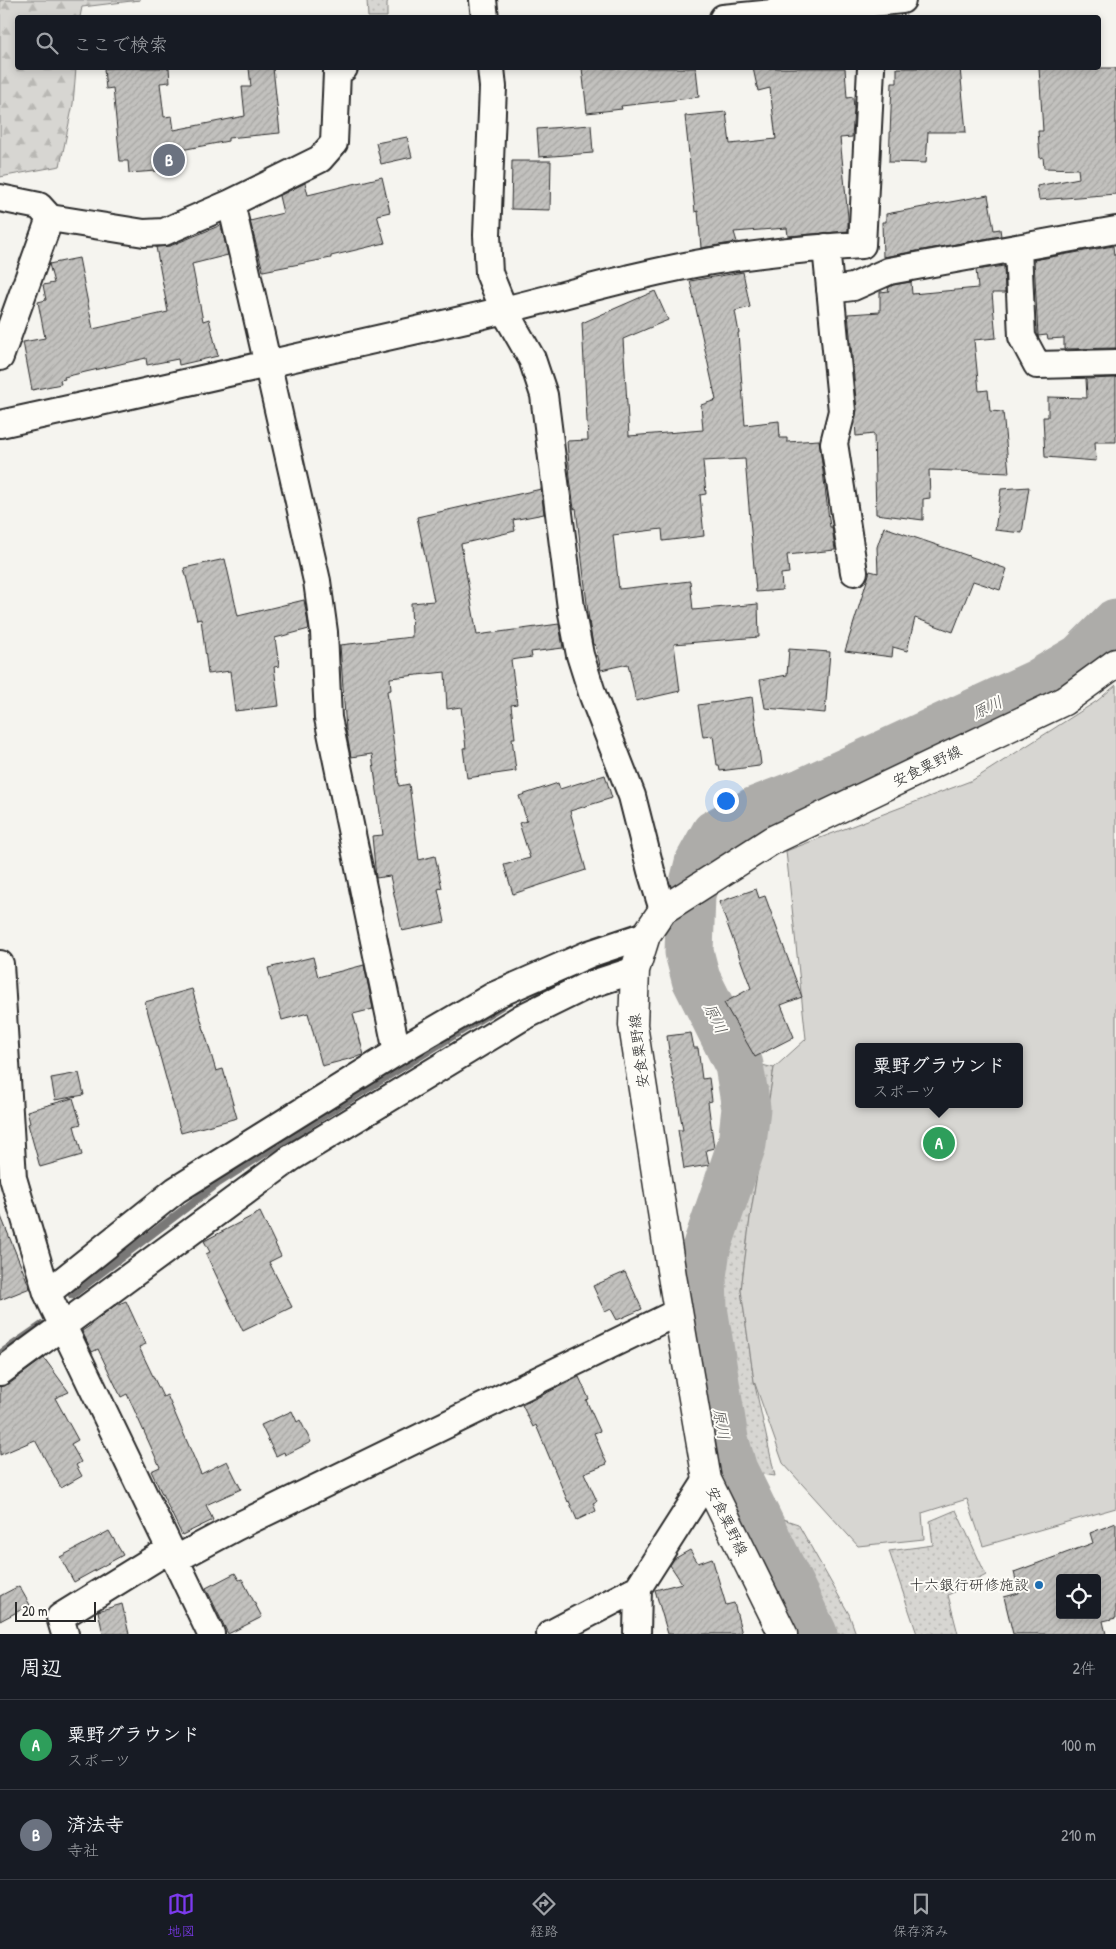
<!DOCTYPE html>
<html lang="ja">
<head>
<meta charset="utf-8">
<style>
	:root { --surface:#171b24; --page:#242831; --text:#f1f3f6; --muted:#9ea1a6; --line:#363941; --accent:#7c3aed }
	body { margin:0; font-family:"Patrick Hand","Klee One",sans-serif; background:var(--page); color:var(--text) }
	.controls { position:absolute; right:15px; bottom:15px; display:grid; overflow:hidden; border-radius:5px; box-shadow:0 2px 8px #0003 }
	.controls button { width:45px; height:45px; display:grid; place-items:center; padding:0; border:0; border-bottom:1px solid var(--line); background:var(--surface); color:var(--text); font:25px sans-serif }
	.scale { position:absolute; left:15px; bottom:12px; width:81px; box-sizing:border-box; padding-left:5px; border:2px solid #2b2b2b; border-top:0; font-size:14px; line-height:18px; white-space:nowrap; color:#2b2b2b; -webkit-text-stroke:4px #fdfcf7; paint-order:stroke }
	.you { position:absolute; left:725px; top:800px; width:18px; height:18px; margin:-12px; border:4px solid #fff; border-radius:50%; background:#1a73e8; box-shadow:0 0 0 8px #1a73e833 }
	.badge { display:grid; place-items:center; width:32px; height:32px; border-radius:50%; background:var(--accent); color:#fff; font-size:16px; font-weight:700 }
	.pin { position:absolute; translate:-50% -50%; border:2px solid #fff; box-shadow:0 1px 5px #0006 }
	.popup { position:absolute; left:855px; top:1043px; width:168px; height:65px; box-sizing:border-box; display:grid; place-content:center; border-radius:5px; background:var(--surface); filter:drop-shadow(0 1px 4px #0005); font-size:16px; white-space:nowrap; color:var(--muted) }
	.popup b { font-size:19px; color:var(--text) }
	.popup::after { content:''; position:absolute; left:50%; top:100%; margin-left:-10px; border:10px solid transparent; border-top-color:var(--surface) }
	.list { margin:0; padding:0; list-style:none }
	h2 { display:flex; justify-content:space-between; align-items:center; height:65px; margin:0; padding:0 20px; font-size:21px }
	h2 small { font-size:16px; font-weight:400; color:var(--muted) }
	.list li { display:grid; grid-template-columns:32px 1fr auto; gap:15px; align-items:center; box-sizing:border-box; height:90px; padding:0 20px; border-top:1px solid var(--line) }
	.list b { display:block; font-size:19px; white-space:nowrap }
	.list p { margin:0; font-size:16px; white-space:nowrap; color:var(--muted) }
	.list em { font-size:16px; font-style:normal; color:var(--muted) }
	.icon { flex:none; width:28px; height:28px; fill:none; stroke:currentColor; stroke-width:2; stroke-linecap:round; stroke-linejoin:round }
	.map { position:relative; flex:none; width:1116px; height:1634px; overflow:hidden }
	.search { position:absolute; background:var(--surface); box-shadow:0 2px 8px #0003; left:15px; right:15px; top:15px; height:55px; display:flex; align-items:center; gap:12px; box-sizing:border-box; padding:0 18px; border-radius:5px; color:var(--muted); font-size:19px }
	.sheet { height:245px; background:var(--surface) }
	nav { display:flex; justify-content:space-around; align-items:center; box-sizing:border-box; height:70px; border-top:1px solid var(--line); background:var(--surface); font-size:14px; color:var(--muted) }
	nav a { display:grid; justify-items:center; gap:2px }
	nav .on { color:var(--accent) }
	.map>svg:first-child { display:block }
	.grass { fill:url(#grass-dots); stroke:#81807e }
	.forest { fill:url(#forest-firs); stroke:#81807e }
	.garden { fill:#d7d6d2; stroke:#81807e; fill-rule:evenodd }
	.lines { fill:none; stroke-linecap:round; stroke-linejoin:round }
	.stream { stroke:#797877; stroke-width:8 }
	.river { stroke:#adaca9; stroke-width:49 }
	.building { fill:url(#building-hatch); stroke:#2b2b2b; fill-rule:evenodd }
	.minor-casing { stroke:#2b2b2b; stroke-width:30 }
	.secondary-casing { stroke:#2b2b2b; stroke-width:31 }
	.minor { stroke:#fdfcf7; stroke-width:26 }
	.secondary { stroke:#fdfcf7; stroke-width:28 }
	.poi-dot { fill:#1f6fb2; stroke:#fdfcf7; stroke-width:2 }
	.labels { text-anchor:middle; stroke-width:4; stroke-linejoin:round; paint-order:stroke }
	.street-label { font-size:15px; fill:#2b2b2b; stroke:#fdfcf7 }
	.poi-label { font-size:15px; fill:#2b2b2b; stroke:#fdfcf7; text-anchor:end }
	.water-label { font-size:16px; font-style:italic; fill:#585857; stroke:#fdfcf7 }
</style>
</head>
<body>
<div class="map">
<svg width="1116" height="1634" viewBox="0 0 1116 1634">
	<defs>
		<pattern id="grass-dots" width="8" height="8" patternUnits="userSpaceOnUse" patternTransform="scale(1.25)"><rect width="8" height="8" fill="#d7d6d2"/><path d="M2 2h.1M6 6h.1" fill="none" stroke="#b9b8b4" stroke-width="1.8" stroke-linecap="round"/></pattern>
		<pattern id="forest-firs" width="22" height="20" patternUnits="userSpaceOnUse" patternTransform="scale(1.25)"><rect width="22" height="20" fill="#d7d6d2"/><path d="M5 1l3.5 6h-7zM16 11l3.5 6h-7z" fill="#b9b8b4"/></pattern>
		<pattern id="building-hatch" width="6" height="6" patternUnits="userSpaceOnUse" patternTransform="scale(1.25)"><rect width="6" height="6" fill="#c2c1be"/><path d="M-1 1l2-2M0 6l6-6M5 7l2-2" fill="none" stroke="#a7a6a3"/></pattern>
	</defs>
	<rect width="100%" height="100%" fill="#f5f4ef"/>
	<filter id="ink" filterUnits="userSpaceOnUse"><feTurbulence type="fractalNoise" baseFrequency=".02" numOctaves="2"/><feDisplacementMap in="SourceGraphic" scale="10" xChannelSelector="R" yChannelSelector="G"/><feConvolveMatrix kernelMatrix="1 2 1 2 8 2 1 2 1" color-interpolation-filters="sRGB"/></filter>
	<g filter="url(#ink)">
		<!-- grass -->
		<path class="grass" d="M 367,0 L 388,0 L 387,3 L 387,17 L 368,17 Z
			M 758,1064 L 774,1068 L 750,1218 L 741,1290 L 754,1381 L 775,1476 L 727,1469 L 694,1300 L 704,1232 L 749,1106 L 737,1074 Z
			M 746,1507 L 798,1524 L 849,1614 L 856,1634 L 800,1634 Z
			M 956,1510 L 986,1575 L 948,1595 L 958,1634 L 917,1634 L 889,1551 L 933,1545 L 930,1521 Z"/>
		<!-- forest -->
		<path class="forest" d="M 0,0 L 140,0 L 82,7 L 80,17 L 18,18 L 18,68 L 76,68 L 73,104 L 60,166 L 0,177 Z"/>
		<!-- garden -->
		<path class="garden" d="M 1116,685 L 1116,1508 L 983,1546 L 967,1499 L 922,1513 L 924,1539 L 858,1546 L 783,1463 L 754,1381 L 741,1290 L 750,1218 L 774,1068 L 806,1039 L 786,851 L 973,780 L 1097,701 ZM 859,1047 L 1019,1047 L 1019,1104 L 859,1104 Z"/>
		<g class="lines">
			<!-- stream -->
			<path class="stream" d="M 72,1295 L 217,1184 L 315,1121 L 503,1005
				M 0,1354 L 42,1325"/>
			<!-- river -->
			<path class="river" d="M 813,1634 L 733,1470 L 724,1439 L 703,1308 L 702,1276 L 706,1249 L 742,1144 L 746,1108 L 739,1065 L 696,979 L 689,952 L 691,895 L 699,863 L 715,834 L 755,811 L 804,792 L 1037,684 L 1081,658 L 1116,623"/>
		</g>
		<!-- building -->
		<path class="building" d="M 111,68 L 169,68 L 170,82 L 160,83 L 164,117 L 172,116 L 174,130 L 245,116 L 242,87 L 251,87 L 249,68 L 273,68 L 280,133 L 228,138 L 228,141 L 176,151 L 176,159 L 170,159 L 171,170 L 129,173 L 128,161 L 120,161 L 113,88 L 106,89 L 104,69 Z
			M 582,68 L 696,68 L 699,97 L 621,106 L 622,109 L 587,113 Z
			M 753,68 L 845,68 L 847,98 L 853,97 L 854,109 L 852,137 L 840,138 L 848,217 L 848,231 L 788,236 L 787,228 L 734,232 L 737,242 L 701,248 L 698,211 L 695,212 L 685,116 L 726,112 L 730,144 L 776,139 L 770,88 L 758,91 Z
			M 897,68 L 960,68 L 966,132 L 928,132 L 926,163 L 889,162 L 892,83 L 897,83 Z
			M 1039,68 L 1116,68 L 1116,194 L 1039,200 L 1037,186 L 1079,178 L 1078,169 L 1044,168 L 1043,157 L 1040,158 L 1038,131 L 1043,131 Z
			M 591,125 L 593,153 L 539,157 L 537,129 Z
			M 407,137 L 412,157 L 381,164 L 376,143 Z
			M 512,161 L 551,161 L 550,210 L 511,209 Z
			M 382,177 L 390,212 L 377,215 L 385,243 L 331,256 L 331,258 L 263,271 L 250,221 L 283,213 L 279,196 L 305,183 L 308,195 Z
			M 988,195 L 994,230 L 1000,229 L 1001,236 L 883,257 L 882,222 L 886,222 L 886,214 Z
			M 221,225 L 228,255 L 192,264 L 203,321 L 209,319 L 218,356 L 179,365 L 178,359 L 147,365 L 146,358 L 64,377 L 65,379 L 60,380 L 61,384 L 32,390 L 23,342 L 45,338 L 38,302 L 46,300 L 43,285 L 54,283 L 49,264 L 79,258 L 93,329 L 168,312 L 156,247 L 170,246 Z
			M 1113,246 L 1114,255 L 1116,255 L 1116,348 L 1064,349 L 1064,338 L 1048,339 L 1047,335 L 1038,336 L 1034,260 Z
			M 1004,266 L 1005,293 L 992,293 L 996,338 L 974,340 L 979,391 L 988,390 L 990,411 L 1003,412 L 1009,473 L 929,470 L 930,498 L 923,499 L 923,520 L 876,514 L 874,434 L 856,436 L 855,421 L 857,410 L 848,314 L 880,312 L 880,292 L 889,291 L 888,288 L 893,285 L 911,282 L 912,294 L 978,288 L 976,270 Z
			M 743,272 L 750,307 L 735,311 L 739,333 L 738,333 L 745,425 L 779,421 L 780,438 L 787,438 L 787,442 L 819,440 L 830,527 L 832,527 L 835,550 L 787,555 L 789,573 L 781,574 L 782,590 L 756,592 L 745,459 L 703,461 L 706,494 L 700,495 L 704,536 L 663,541 L 662,529 L 613,535 L 619,589 L 690,581 L 693,610 L 758,604 L 759,637 L 674,644 L 680,691 L 636,701 L 628,664 L 601,670 L 595,644 L 593,645 L 589,621 L 576,508 L 574,509 L 570,478 L 567,441 L 588,440 L 582,323 L 655,291 L 668,320 L 623,339 L 629,436 L 703,430 L 701,405 L 716,400 L 690,281 Z
			M 1116,378 L 1116,442 L 1095,442 L 1096,461 L 1045,457 L 1043,417 L 1048,417 L 1048,397 L 1087,398 L 1086,379 Z
			M 1029,487 L 1022,533 L 995,530 L 1001,489 Z
			M 541,489 L 544,514 L 513,520 L 515,531 L 461,544 L 477,635 L 559,624 L 563,648 L 531,652 L 532,657 L 511,660 L 517,704 L 511,705 L 515,738 L 512,738 L 516,771 L 467,778 L 463,748 L 466,748 L 461,707 L 447,709 L 445,672 L 390,678 L 391,690 L 387,691 L 399,786 L 409,784 L 419,860 L 435,856 L 442,888 L 438,889 L 445,922 L 402,931 L 390,876 L 376,878 L 372,836 L 383,835 L 372,754 L 351,757 L 346,730 L 340,645 L 412,637 L 411,603 L 434,601 L 417,517 Z
			M 884,527 L 1007,569 L 1000,590 L 973,581 L 953,632 L 915,618 L 907,651 L 893,647 L 892,657 L 845,651 L 870,571 L 878,573 L 877,547 Z
			M 225,559 L 238,616 L 304,600 L 309,629 L 275,638 L 279,666 L 274,667 L 279,706 L 235,711 L 230,671 L 208,674 L 201,619 L 197,620 L 184,568 Z
			M 789,649 L 830,652 L 825,713 L 765,708 L 760,680 L 787,675 Z
			M 752,697 L 761,764 L 759,766 L 720,771 L 719,765 L 717,765 L 713,736 L 703,737 L 698,705 Z
			M 605,775 L 612,798 L 570,811 L 586,870 L 513,894 L 504,865 L 530,858 L 519,823 L 527,821 L 519,796 L 558,783 L 560,789 Z
			M 756,889 L 759,898 L 765,896 L 802,997 L 781,1005 L 794,1037 L 755,1057 L 724,1003 L 751,988 L 719,902 Z
			M 313,957 L 318,977 L 364,965 L 373,1009 L 353,1014 L 364,1055 L 322,1066 L 308,1013 L 282,1020 L 268,968 Z
			M 192,989 L 216,1071 L 223,1069 L 237,1118 L 181,1133 L 145,1002 Z
			M 691,1033 L 694,1048 L 698,1048 L 702,1079 L 709,1078 L 712,1101 L 708,1102 L 714,1148 L 706,1150 L 709,1165 L 684,1169 L 678,1130 L 683,1130 L 674,1080 L 673,1080 L 667,1036 Z
			M 79,1073 L 84,1095 L 55,1100 L 51,1078 Z
			M 73,1098 L 81,1124 L 74,1126 L 82,1155 L 40,1167 L 28,1124 L 30,1123 L 27,1111 Z
			M 260,1212 L 281,1256 L 269,1262 L 292,1307 L 243,1331 L 206,1254 L 210,1252 L 204,1241 Z
			M 0,1214 L 30,1288 L 0,1300 Z
			M 625,1272 L 642,1309 L 617,1320 L 611,1309 L 605,1312 L 593,1286 Z
			M 126,1301 L 146,1344 L 139,1347 L 163,1397 L 167,1395 L 201,1474 L 227,1461 L 241,1489 L 206,1505 L 213,1520 L 182,1535 L 151,1471 L 160,1467 L 127,1394 L 121,1397 L 98,1349 L 92,1352 L 82,1331 L 91,1325 L 91,1324 L 114,1306 Z
			M 44,1358 L 69,1392 L 55,1398 L 78,1440 L 71,1444 L 81,1462 L 76,1465 L 82,1476 L 61,1488 L 35,1440 L 0,1455 L 0,1387 L 9,1384 Z
			M 579,1377 L 589,1399 L 586,1400 L 600,1431 L 594,1433 L 607,1464 L 584,1473 L 597,1501 L 593,1503 L 596,1511 L 577,1520 L 569,1501 L 568,1502 L 536,1425 L 533,1427 L 522,1405 Z
			M 292,1411 L 297,1422 L 300,1420 L 311,1442 L 285,1455 L 284,1452 L 276,1456 L 261,1425 Z
			M 1116,1523 L 1116,1618 L 1103,1621 L 1106,1634 L 1013,1634 L 1004,1597 L 1019,1593 L 1014,1572 L 1093,1543 L 1090,1533 ZM 1060,1578 L 1097,1578 L 1097,1615 L 1060,1615 Z
			M 109,1531 L 123,1555 L 74,1582 L 60,1557 Z
			M 690,1550 L 698,1563 L 712,1558 L 726,1605 L 734,1603 L 742,1634 L 668,1634 L 655,1590 L 682,1583 L 670,1565 L 674,1559 Z
			M 235,1573 L 239,1580 L 242,1579 L 262,1617 L 228,1634 L 206,1588 Z
			M 19,1586 L 30,1605 L 0,1621 L 0,1596 Z
			M 122,1604 L 129,1634 L 103,1634 L 98,1611 Z"/>
		<g class="lines">
			<!-- minor casing -->
			<g class="minor-casing">
				<path id="minor" d="M 483,0 L 485,18
					M 723,18 L 902,0
					M 491,68 L 493,87 L 487,235 L 489,273 L 504,310 L 532,359 L 544,395 L 571,608 L 580,655 L 593,696 L 632,796 L 651,871 L 663,910
					M 0,198 L 39,206 L 50,218 L 144,233 L 164,232 L 231,203 L 320,159 L 334,143 L 337,72 L 344,68
					M 231,203 L 317,581 L 324,632 L 328,718 L 397,1052
					M 826,247 L 842,411 L 834,443 L 854,572
					M 1018,248 L 1022,337 L 1037,365 L 1116,363
					M 830,290 L 853,287 L 889,271 L 1116,230
					M 0,357 L 50,218
					M 0,424 C 160,389 320,353 479,316 C 557,298 634,274 712,261 C 762,253 811,248 862,245 L 871,68
					M 0,964 L 13,1178 L 47,1293 L 211,1634
					M 47,1293 L 176,1190 L 397,1052 L 493,996 L 589,954 L 646,935
					M 0,1372 L 291,1158 L 521,1018 L 586,986 L 635,970
					M 176,1559 L 236,1527 L 678,1312
					M 65,1634 L 60,1617 L 170,1549
					M 550,1634 L 638,1588 L 707,1480
					M 637,1634 L 638,1588"/>
			</g>
			<!-- secondary casing -->
			<g class="secondary-casing">
				<path id="secondary" d="M 783,1634 L 707,1480 L 672,1276 L 633,1025 L 635,970 L 646,935 L 663,910 L 771,841 L 1064,701 L 1116,663"/>
			</g>
			<!-- minor -->
			<use href="#minor" class="minor"/>
			<!-- secondary -->
			<use href="#secondary" class="secondary"/>
		</g>
	</g>
	<!-- markers -->
	<circle class="poi-dot" cx="1039" cy="1585" r="5"/>
	<g class="labels">
		<!-- street labels -->
		<g class="street-label">
			<text transform="translate(927 766) rotate(-26)" y="5">安食粟野線</text>
			<text transform="translate(639 1051) rotate(-97)" y="5">安食粟野線</text>
			<text transform="translate(727 1521) rotate(64)" y="5">安食粟野線</text>
		</g>
		<!-- poi labels -->
		<g class="poi-label">
			<text x="1029" y="1590">十六銀行研修施設</text>
		</g>
		<!-- water labels -->
		<g class="water-label">
			<text transform="translate(987 707) rotate(-25)" y="6">原川</text>
			<text transform="translate(716 1018) rotate(64)" y="6">原川</text>
			<text transform="translate(722 1424) rotate(80)" y="6">原川</text>
		</g>
	</g>
</svg>
<div class="controls">
<button><svg class="icon" aria-label="locate" viewBox="0 0 24 24"><circle cx="12" cy="12" r="6"/><path d="M12 2v4M12 18v4M2 12h4M18 12h4"/></svg></button>
</div>
<div class="scale">20 m</div>
<div class="you"></div>
<div class="pin badge" style="left:939px;top:1143px;background:#2e9e5b">A</div>
<div class="popup"><b>粟野グラウンド</b>スポーツ</div>
<div class="pin badge" style="left:169px;top:160px;background:#6b7280">B</div>
<div class="search"><svg class="icon" aria-label="search" viewBox="0 0 24 24"><circle cx="10" cy="10" r="6"/><path d="M15 15l6 6"/></svg>ここで検索</div>
</div>
<section class="sheet">
<h2>周辺<small>2件</small></h2>
<ul class="list">
<li><span class="badge" style="background:#2e9e5b">A</span><div><b>粟野グラウンド</b><p>スポーツ</p></div><em>100 m</em></li>
<li><span class="badge" style="background:#6b7280">B</span><div><b>済法寺</b><p>寺社</p></div><em>210 m</em></li>
</ul>
</section>
<nav>
<a class="on"><svg class="icon" aria-label="map" viewBox="0 0 24 24"><path d="M3 6l6-2 6 2 6-2v14l-6 2-6-2-6 2zM9 4v14M15 6v14"/></svg>地図</a>
<a><svg class="icon" aria-label="directions" viewBox="0 0 24 24"><path d="M12 3l9 9-9 9-9-9zM9 14v-3h6M13 9l2 2-2 2"/></svg>経路</a>
<a><svg class="icon" aria-label="saved" viewBox="0 0 24 24"><path d="M7 4h10v16l-5-4-5 4z"/></svg>保存済み</a>
</nav>
</body>
</html>
